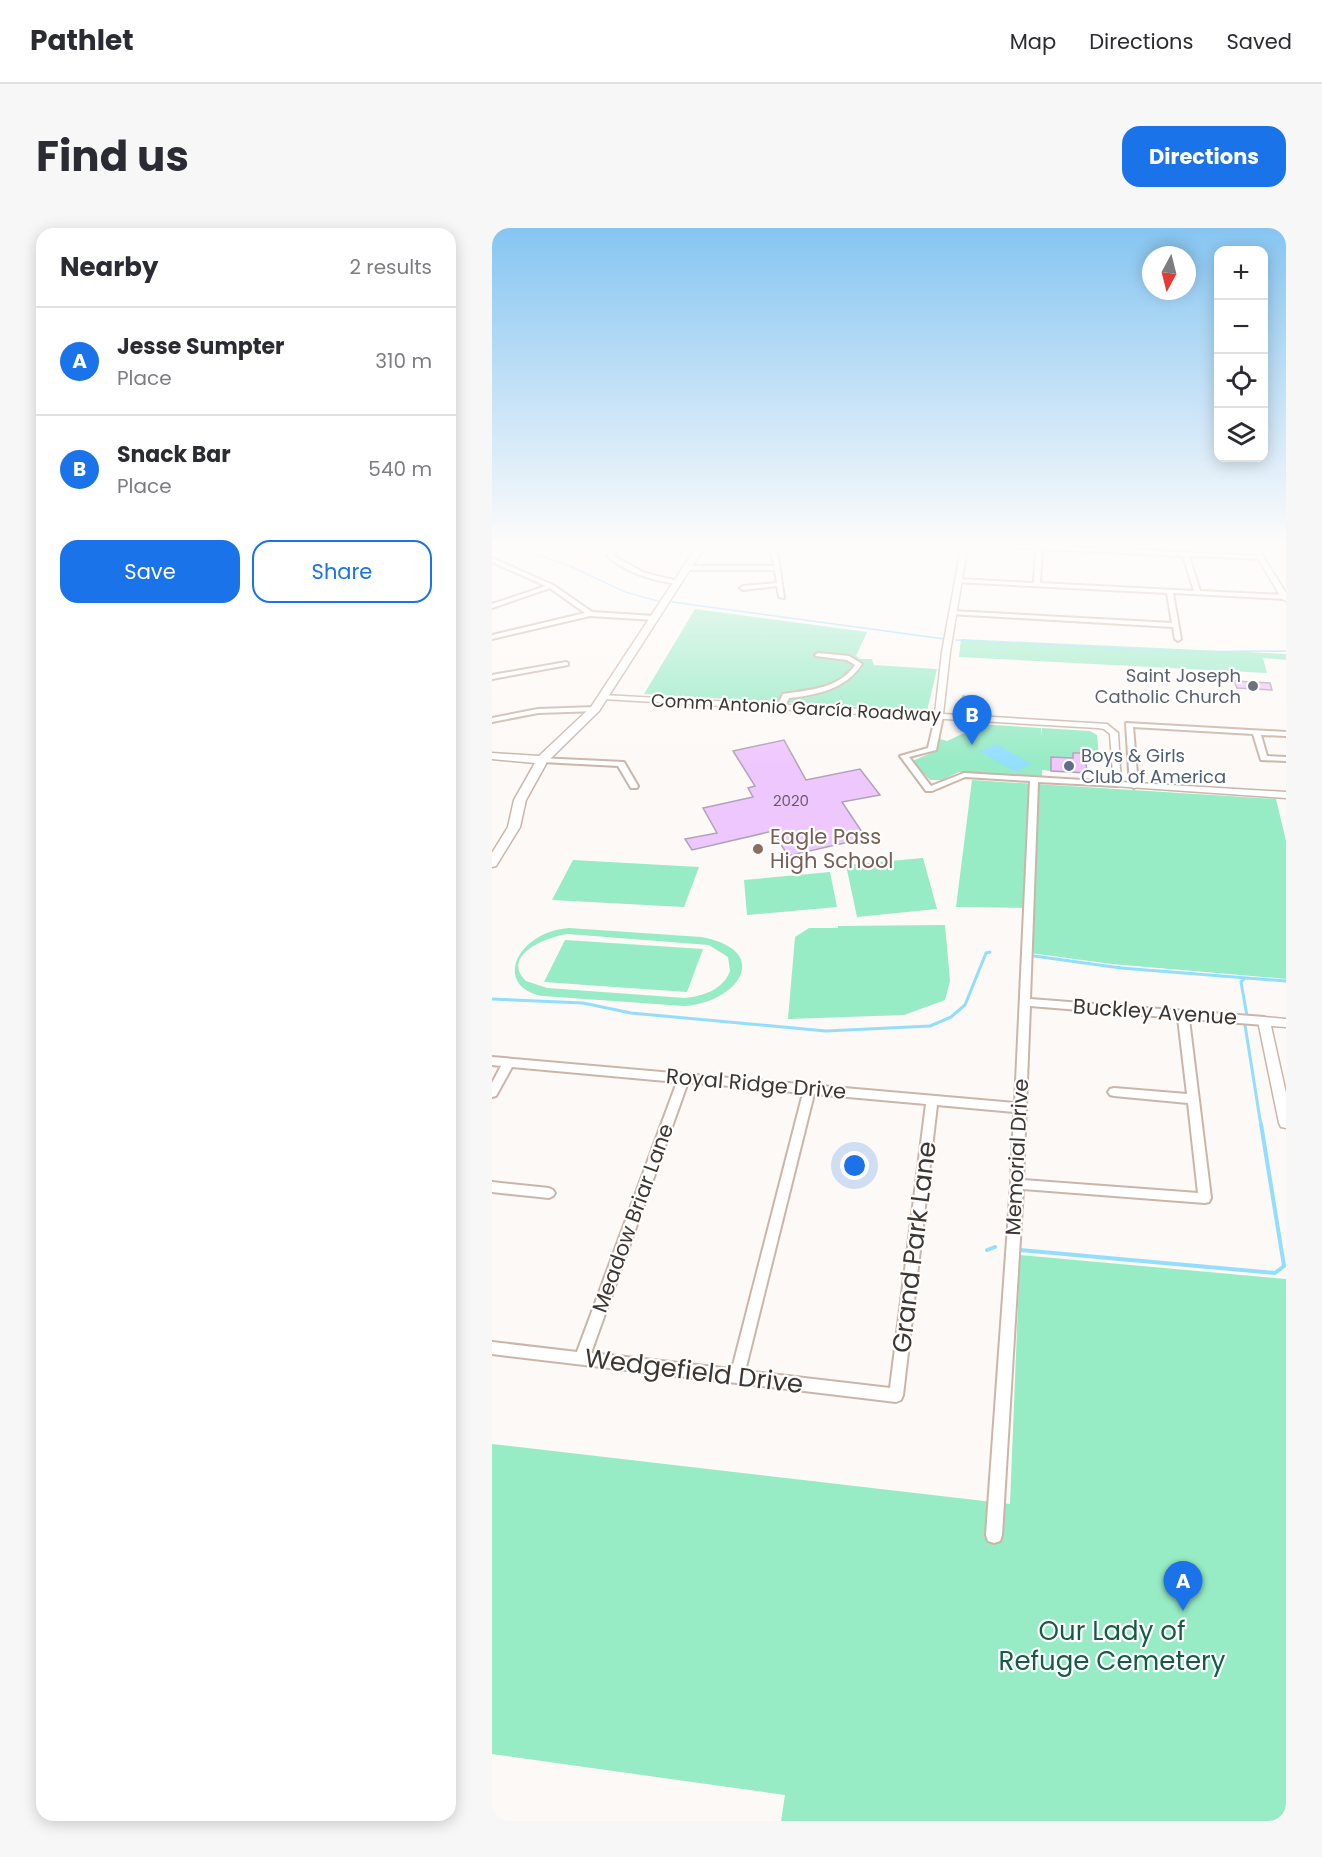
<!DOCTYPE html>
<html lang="en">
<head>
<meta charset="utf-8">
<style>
	:root { --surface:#fff; --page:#f7f7f7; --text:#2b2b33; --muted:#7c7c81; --line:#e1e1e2; --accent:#1a73e8 }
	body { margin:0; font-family:Poppins,sans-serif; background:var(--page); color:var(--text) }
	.controls { position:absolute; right:18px; top:18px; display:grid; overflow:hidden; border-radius:12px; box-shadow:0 3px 15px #0003 }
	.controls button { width:54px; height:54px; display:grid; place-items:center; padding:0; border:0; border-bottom:2px solid var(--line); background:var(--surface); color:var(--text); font:30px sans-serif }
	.compass { position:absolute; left:650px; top:18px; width:54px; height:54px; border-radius:50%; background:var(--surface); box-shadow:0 3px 15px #0003; rotate:187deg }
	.you { position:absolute; left:363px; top:938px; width:21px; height:21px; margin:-15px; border:4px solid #fff; border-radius:50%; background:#1a73e8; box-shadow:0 0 0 9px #1a73e833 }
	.badge { display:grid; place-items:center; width:39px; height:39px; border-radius:50%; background:var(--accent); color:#fff; font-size:20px; font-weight:700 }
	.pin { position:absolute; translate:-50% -50px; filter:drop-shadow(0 2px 3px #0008) }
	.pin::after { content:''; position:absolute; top:32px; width:21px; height:18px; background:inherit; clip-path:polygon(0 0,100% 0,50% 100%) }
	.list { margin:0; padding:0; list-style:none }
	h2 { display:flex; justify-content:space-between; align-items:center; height:78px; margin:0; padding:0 24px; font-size:26px }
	h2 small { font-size:20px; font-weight:400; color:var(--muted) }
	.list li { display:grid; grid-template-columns:39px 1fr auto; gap:18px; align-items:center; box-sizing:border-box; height:108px; padding:0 24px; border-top:2px solid var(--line) }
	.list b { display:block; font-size:22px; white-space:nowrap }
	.list p { margin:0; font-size:20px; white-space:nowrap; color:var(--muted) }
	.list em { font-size:20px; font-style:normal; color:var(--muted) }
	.actions { display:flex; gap:12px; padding:18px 24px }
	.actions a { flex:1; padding:14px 0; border:2px solid var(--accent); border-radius:18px; text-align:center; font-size:21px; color:var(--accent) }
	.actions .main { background:var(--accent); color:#fff }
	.icon { flex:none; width:33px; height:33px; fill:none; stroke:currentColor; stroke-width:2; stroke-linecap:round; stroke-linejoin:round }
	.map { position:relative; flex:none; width:794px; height:1593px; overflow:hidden; border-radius:18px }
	header { display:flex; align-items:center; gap:36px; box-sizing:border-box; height:84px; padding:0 30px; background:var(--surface); border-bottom:2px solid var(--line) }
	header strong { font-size:28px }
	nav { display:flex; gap:33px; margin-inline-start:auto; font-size:21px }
	.intro { display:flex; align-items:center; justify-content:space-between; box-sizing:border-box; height:144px; padding:0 36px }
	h1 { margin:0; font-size:42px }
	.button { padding:15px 27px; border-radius:18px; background:var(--accent); color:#fff; font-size:21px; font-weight:700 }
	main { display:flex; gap:36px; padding:0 36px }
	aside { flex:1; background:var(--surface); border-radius:18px; box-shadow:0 3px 15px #0003 }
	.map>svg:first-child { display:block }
	.green { fill:#97ebc5; fill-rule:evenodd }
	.water { fill:#93defe }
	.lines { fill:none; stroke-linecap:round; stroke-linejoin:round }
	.stream-far2 { stroke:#93defe; stroke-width:1.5 }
	.stream-far1 { stroke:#93defe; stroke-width:3 }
	.stream { stroke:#93defe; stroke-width:4 }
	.building { fill:#efc7ff; stroke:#b0a3b5; stroke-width:1.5 }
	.minor-casing { stroke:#cbb5a9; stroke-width:4 }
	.tertiary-casing { stroke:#cbb5a9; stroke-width:3 }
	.secondary-casing { stroke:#cbb5a9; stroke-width:3 }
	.minor { fill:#fff; fill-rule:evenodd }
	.tertiary { fill:#fff; fill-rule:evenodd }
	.secondary { fill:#fff; fill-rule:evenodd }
	.worship-dot { fill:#6b7280; stroke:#fff; stroke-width:2 }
	.service-dot { fill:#5c6f8a; stroke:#fff; stroke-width:2 }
	.education-dot { fill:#8d6e63; stroke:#fff; stroke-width:2 }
	.labels { text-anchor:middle; stroke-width:4.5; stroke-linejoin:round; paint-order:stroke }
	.far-number-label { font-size:15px; fill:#6a5a64 }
	.far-worship-label { font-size:18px; fill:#5b616d; stroke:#fff; text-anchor:end }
	.far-street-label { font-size:18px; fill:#3e3631; stroke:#fff }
	.far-service-label { font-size:18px; fill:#4e5e75; stroke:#fff; text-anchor:start }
	.education-label { font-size:21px; fill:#785e54; stroke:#fff; text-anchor:start }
	.street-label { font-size:21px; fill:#3e3631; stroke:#fff }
	.near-street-label { font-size:26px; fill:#3e3631; stroke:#fff }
	.near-park-label { font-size:26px; fill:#145d43; stroke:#fff }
</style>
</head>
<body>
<header>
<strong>Pathlet</strong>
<nav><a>Map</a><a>Directions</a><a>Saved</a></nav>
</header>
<div class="intro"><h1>Find us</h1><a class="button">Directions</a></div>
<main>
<aside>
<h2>Nearby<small>2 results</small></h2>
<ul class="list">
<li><span class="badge">A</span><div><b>Jesse Sumpter</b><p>Place</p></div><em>310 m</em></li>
<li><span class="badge">B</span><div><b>Snack Bar</b><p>Place</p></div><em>540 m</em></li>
</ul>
<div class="actions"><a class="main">Save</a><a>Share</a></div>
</aside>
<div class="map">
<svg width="794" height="1593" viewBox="0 0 794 1593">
	<rect width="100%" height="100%" fill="#fdf9f6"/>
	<!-- green -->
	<path class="green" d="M 203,381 L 375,404 L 364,428 L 368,431 L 380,431 L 382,437 L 445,441 L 435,483 L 152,466 Z
		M 469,411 L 794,426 L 794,432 L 771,430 L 775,445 L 467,429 Z
		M 485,496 L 549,500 L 550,510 L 550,500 L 598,503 L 605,507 L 607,529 L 582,525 L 581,530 L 559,529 L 559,543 L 550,542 L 550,548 L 467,544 L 450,552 L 438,552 L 420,533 L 442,524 L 445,510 L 455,513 L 483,500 Z
		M 480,552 L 784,571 L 794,613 L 794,751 L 620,736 L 538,725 L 541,680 L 464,679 Z
		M 431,630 L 445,681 L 365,689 L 354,637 Z
		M 81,632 L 207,639 L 192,679 L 60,672 Z
		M 338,644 L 345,679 L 255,687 L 252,652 Z
		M 453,697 L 458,753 L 453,772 L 412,787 L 296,791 L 303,709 L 317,700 L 346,700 L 346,698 Z
		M 77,700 L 209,709 C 281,722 248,774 192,778 L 51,768 C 0,759 24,704 77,700 ZM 76,706 L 217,717 L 236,729 L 238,743 C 231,762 211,768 193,770 L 55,760 L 34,753 C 7,727 57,708 76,706 Z
		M 73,712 L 211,721 L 195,764 L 52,754 Z
		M 528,1027 L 794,1051 L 794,1593 L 289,1593 L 293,1567 L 0,1526 L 0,1216 L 518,1276 Z"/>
	<!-- water -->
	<path class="water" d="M 504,516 L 540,536 L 523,544 L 487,523 Z"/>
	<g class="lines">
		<!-- stream-far2 -->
		<path class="stream-far2" d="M 14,315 L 80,339 L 133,364 L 166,373
			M 180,374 L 453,411
			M 464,412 L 680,424 L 794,423"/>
		<!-- stream-far1 -->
		<path class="stream-far1" d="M 542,728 L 629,740 L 794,753
			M 753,750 L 749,754 L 755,788
			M 0,771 L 91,775 L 139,785 L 334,803 L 438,798 L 459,789 L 473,777 L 494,725 L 498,724
			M 753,797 L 769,898"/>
		<!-- stream -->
		<path class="stream" d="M 495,1022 L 503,1019
			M 528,1022 L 783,1045 L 792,1038 L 769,896"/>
	</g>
	<!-- building -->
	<path class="building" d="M 742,453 L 778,455 L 780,462 L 745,460 Z
		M 471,468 L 487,470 L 486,481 L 467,480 Z
		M 292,512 L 314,552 L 368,541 L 388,567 L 350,574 L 374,610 L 296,628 L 281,603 L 200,622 L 193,611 L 225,605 L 211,580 L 261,569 L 256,560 L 263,558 L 241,523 Z
		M 581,525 L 597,525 L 598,534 L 594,534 L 595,545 L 559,543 L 559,529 L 581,530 Z"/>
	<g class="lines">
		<!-- minor casing -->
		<g class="minor-casing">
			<path id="minor" d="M 57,315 L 63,315 L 58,320 L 55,318 Z
				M 124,315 L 130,315 L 121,328 L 153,345 L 190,354 L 187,356 C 161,353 135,345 115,328 Z
				M 278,315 L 284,315 L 292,370 L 287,369 L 285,358 L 251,362 L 248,360 L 251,358 L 285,355 L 283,342 L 196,342 L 193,340 L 196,338 L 282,338 Z
				M 496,315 L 769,328 L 772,330 L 771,331 L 697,328 L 708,363 L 793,367 L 794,371 L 681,365 L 689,411 L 686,413 L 683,411 L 681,399 L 458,386 L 458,384 L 460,383 L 680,395 L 675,365 L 464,354 L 464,352 L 466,351 L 542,355 L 544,321 L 473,318 L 470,316 ZM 550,321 L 691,328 L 702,363 L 548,355 Z
				M 0,330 L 61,357 L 100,384 L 162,388 L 165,390 L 162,392 L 98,388 L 0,411 L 0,407 L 93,385 L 58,360 L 0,380 L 0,376 L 54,358 L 0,334 Z
				M 326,425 L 357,428 L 370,436 C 354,461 325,467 297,470 L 292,481 L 286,481 L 285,479 L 291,466 C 317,462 347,461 363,437 L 355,432 L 324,428 L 323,427 Z
				M 74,434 L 76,435 L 76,437 L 0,451 L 0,447 Z
				M 103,479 L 107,481 L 106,483 L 46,485 L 0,494 L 0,490 L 46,481 Z
				M 444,486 L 451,488 L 444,522 L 417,529 L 439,558 L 472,545 L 625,554 L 629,556 L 625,558 L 546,554 L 538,771 L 772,789 L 777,793 L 772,797 L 697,791 L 719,970 L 717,974 L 713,975 L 531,961 L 510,1307 L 508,1313 L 502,1315 L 496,1313 L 494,1307 L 519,956 L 522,884 L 445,877 L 411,1167 L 409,1172 L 404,1174 L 0,1126 L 0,1114 L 85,1124 L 185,854 L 20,839 L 4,868 L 0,869 L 0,855 L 9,838 L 0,837 L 0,829 L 523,875 L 538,553 L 473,549 L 440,563 L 434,563 L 408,528 L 436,520 ZM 538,778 L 686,790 L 695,866 L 622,860 L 618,861 L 616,864 L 618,867 L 622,868 L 696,875 L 706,965 L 531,952 ZM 196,854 L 311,865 L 240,1141 L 99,1125 ZM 322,866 L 434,876 L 398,1160 L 253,1143 Z
				M 634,495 L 794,504 L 794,508 L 769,507 L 775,528 L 794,529 L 794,533 L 769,532 L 761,506 L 641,499 L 646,558 L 642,560 L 638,558 Z
				M 47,530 L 132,534 L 146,558 L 145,560 L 139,560 L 126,538 L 50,534 L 47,534 Z
				M 0,954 L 57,960 L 61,962 L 63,965 L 61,968 L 57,970 L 0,964 Z"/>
		</g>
		<!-- tertiary casing -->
		<g class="tertiary-casing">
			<path id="tertiary" d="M 470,315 L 476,315 L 458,424 L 451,486 L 615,496 L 626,505 L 629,554 L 794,564 L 794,570 L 622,558 L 618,506 L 612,501 L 606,500 L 111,471 L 107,469 L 111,467 L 443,485 L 450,424 Z
				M 761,315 L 767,315 L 772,330 L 794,365 L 794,373 L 790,371 L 766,330 Z
				M 772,789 L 794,791 L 794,799 L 779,798 L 794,865 L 794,900 L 789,899 L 787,895 L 766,793 Z"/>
		</g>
		<!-- secondary casing -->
		<g class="secondary-casing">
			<path id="secondary" d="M 207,315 L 215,315 L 107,483 L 55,534 L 34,572 L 28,599 L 4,638 L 0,639 L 0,625 L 16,599 L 22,572 L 43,535 L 0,531 L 0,525 L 47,528 L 99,479 Z"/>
		</g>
		<!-- minor -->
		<use href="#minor" class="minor"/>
		<!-- tertiary -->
		<use href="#tertiary" class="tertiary"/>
		<!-- secondary -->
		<use href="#secondary" class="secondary"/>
	</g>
	<!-- sky -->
	<linearGradient id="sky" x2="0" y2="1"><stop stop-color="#86c5f1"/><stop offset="0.59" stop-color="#fefcfb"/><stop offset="1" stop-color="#fefcfb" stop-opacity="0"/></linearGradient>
	<rect width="794" height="538" fill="url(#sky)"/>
	<!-- markers -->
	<circle class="worship-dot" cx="761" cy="458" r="6"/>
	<circle class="service-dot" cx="577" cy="538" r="6"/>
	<circle class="education-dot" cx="266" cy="621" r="6"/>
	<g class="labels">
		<!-- far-number labels -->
		<g class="far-number-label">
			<text x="299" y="578">2020</text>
		</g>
		<!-- far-worship labels -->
		<g class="far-worship-label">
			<text x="749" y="454">Saint Joseph<tspan x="749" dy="21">Catholic Church</tspan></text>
		</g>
		<!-- far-street labels -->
		<g class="far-street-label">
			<text transform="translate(304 480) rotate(3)" y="6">Comm Antonio García Roadway</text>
		</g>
		<!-- far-service labels -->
		<g class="far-service-label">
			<text x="589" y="534">Boys &amp; Girls<tspan x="589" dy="21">Club of America</tspan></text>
		</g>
		<!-- education labels -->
		<g class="education-label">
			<text x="278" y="616">Eagle Pass<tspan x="278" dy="24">High School</tspan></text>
		</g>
		<!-- street labels -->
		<g class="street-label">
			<text transform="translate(663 784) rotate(4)" y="7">Buckley Avenue</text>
			<text transform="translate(264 856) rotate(5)" y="7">Royal Ridge Drive</text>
			<text transform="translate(525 929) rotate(-87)" y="7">Memorial Drive</text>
			<text transform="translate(141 990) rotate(-70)" y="7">Meadow Briar Lane</text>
		</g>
		<!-- near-street labels -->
		<g class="near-street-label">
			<text transform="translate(422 1019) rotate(-83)" y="9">Grand Park Lane</text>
			<text transform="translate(202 1143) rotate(7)" y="9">Wedgefield Drive</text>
		</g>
		<!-- near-park labels -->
		<g class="near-park-label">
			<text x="620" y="1412">Our Lady of<tspan x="620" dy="30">Refuge Cemetery</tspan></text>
		</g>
	</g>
</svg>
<div class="controls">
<button>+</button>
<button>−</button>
<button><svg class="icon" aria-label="locate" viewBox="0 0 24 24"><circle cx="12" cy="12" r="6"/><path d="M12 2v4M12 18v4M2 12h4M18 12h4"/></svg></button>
<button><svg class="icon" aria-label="layers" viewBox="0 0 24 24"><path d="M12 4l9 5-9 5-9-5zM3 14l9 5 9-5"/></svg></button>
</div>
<svg class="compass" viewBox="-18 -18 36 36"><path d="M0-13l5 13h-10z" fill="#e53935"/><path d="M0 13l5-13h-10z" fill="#7c7c81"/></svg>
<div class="you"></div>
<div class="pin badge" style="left:691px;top:1383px">A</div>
<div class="pin badge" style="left:480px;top:517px">B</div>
</div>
</main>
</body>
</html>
